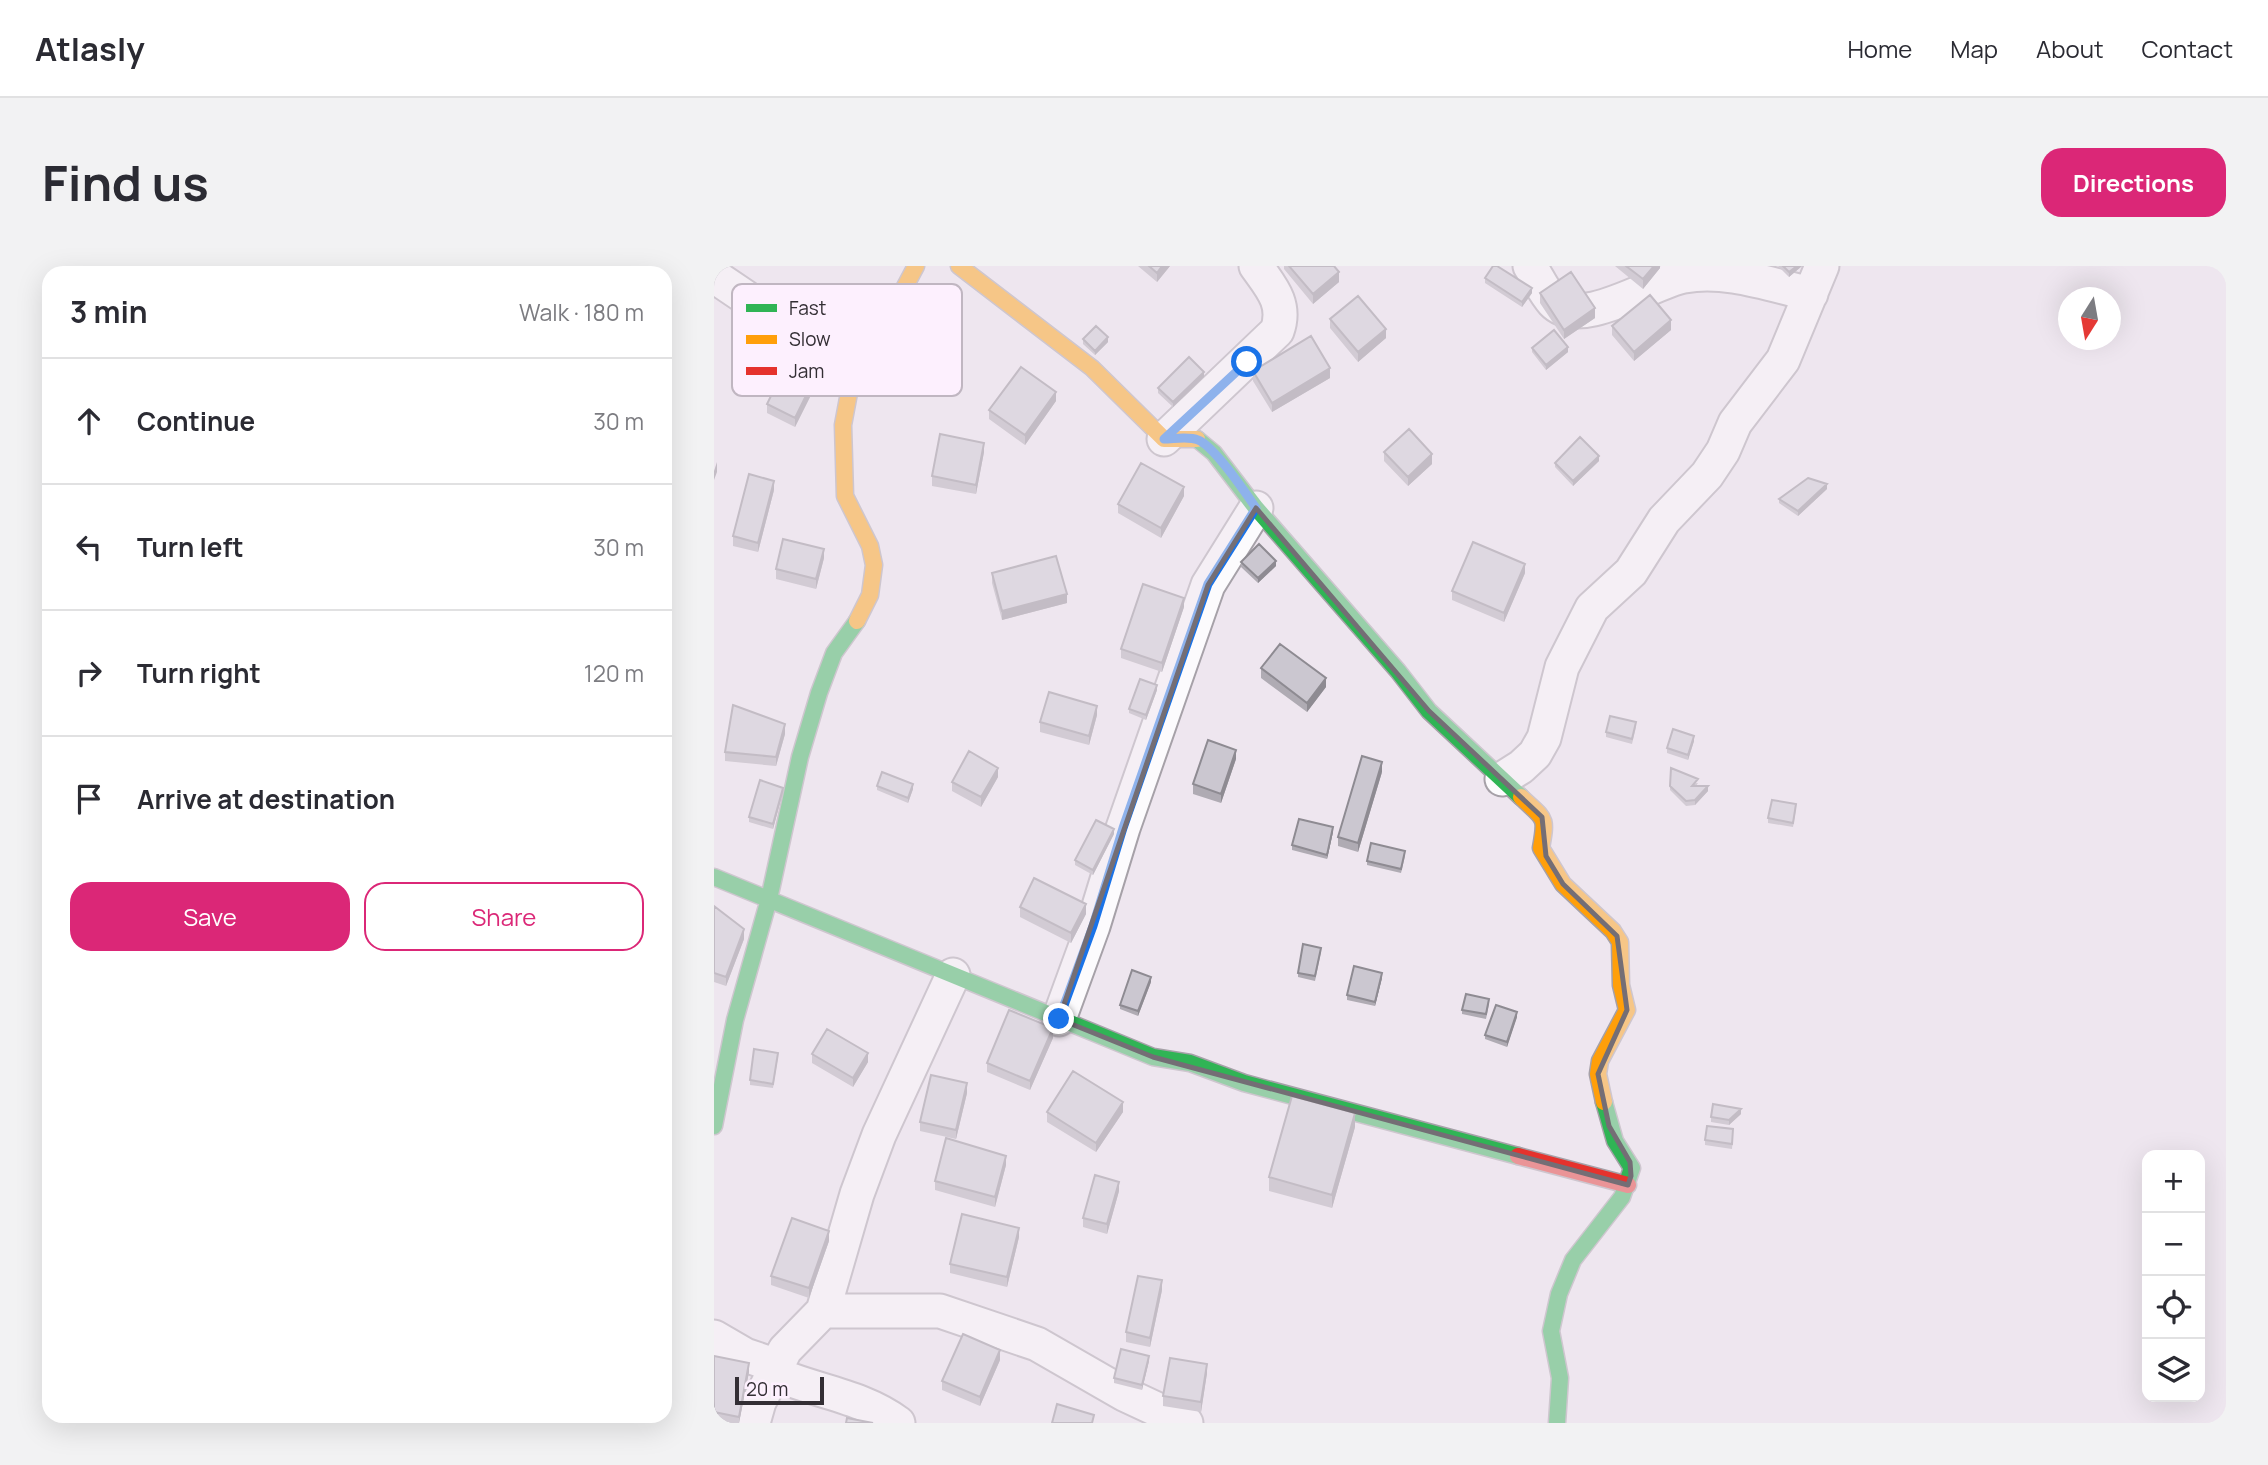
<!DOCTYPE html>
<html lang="en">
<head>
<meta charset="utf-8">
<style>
	:root { --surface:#fff; --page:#f2f2f3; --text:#2b2b33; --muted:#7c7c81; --line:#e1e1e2; --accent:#db2777 }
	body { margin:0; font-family:Manrope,sans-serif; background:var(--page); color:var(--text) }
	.controls { position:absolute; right:21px; bottom:21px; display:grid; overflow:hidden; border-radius:14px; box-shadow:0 7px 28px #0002 }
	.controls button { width:63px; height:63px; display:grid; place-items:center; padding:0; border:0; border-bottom:2px solid var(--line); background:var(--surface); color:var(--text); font:35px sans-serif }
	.compass { position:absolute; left:1344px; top:21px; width:63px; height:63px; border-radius:50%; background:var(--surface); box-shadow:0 7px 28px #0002; rotate:191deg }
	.scale { position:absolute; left:21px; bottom:18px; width:89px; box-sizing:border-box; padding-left:7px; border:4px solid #332e34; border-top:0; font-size:19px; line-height:24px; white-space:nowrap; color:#332e34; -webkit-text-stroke:5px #fdf0fe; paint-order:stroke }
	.stop { position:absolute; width:21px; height:21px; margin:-16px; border:5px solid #1a73e8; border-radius:50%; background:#fff }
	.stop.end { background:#1a73e8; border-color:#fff; box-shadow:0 2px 7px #0008 }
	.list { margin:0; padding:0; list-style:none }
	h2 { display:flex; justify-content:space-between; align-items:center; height:91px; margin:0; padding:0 28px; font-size:30px }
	h2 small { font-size:23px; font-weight:400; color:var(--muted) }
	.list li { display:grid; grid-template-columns:46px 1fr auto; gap:21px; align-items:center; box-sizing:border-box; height:126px; padding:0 28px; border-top:2px solid var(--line) }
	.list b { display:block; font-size:26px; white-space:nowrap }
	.list em { font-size:23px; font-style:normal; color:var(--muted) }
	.actions { display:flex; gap:14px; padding:21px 28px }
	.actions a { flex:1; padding:16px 0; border:2px solid var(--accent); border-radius:21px; text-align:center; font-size:24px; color:var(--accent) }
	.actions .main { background:var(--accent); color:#fff }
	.icon { flex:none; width:38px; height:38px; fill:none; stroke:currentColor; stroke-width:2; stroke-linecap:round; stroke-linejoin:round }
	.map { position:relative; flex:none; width:1512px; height:1157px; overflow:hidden; border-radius:21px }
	header { display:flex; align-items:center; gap:42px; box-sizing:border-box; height:98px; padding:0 35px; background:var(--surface); border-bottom:2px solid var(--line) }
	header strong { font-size:33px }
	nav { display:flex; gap:38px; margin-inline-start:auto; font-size:24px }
	.intro { display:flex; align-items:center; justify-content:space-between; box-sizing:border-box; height:168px; padding:0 42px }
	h1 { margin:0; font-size:49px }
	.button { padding:18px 32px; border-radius:21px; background:var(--accent); color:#fff; font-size:24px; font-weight:700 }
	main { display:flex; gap:42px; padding:0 42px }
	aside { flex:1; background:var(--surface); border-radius:21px; box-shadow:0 7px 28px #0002 }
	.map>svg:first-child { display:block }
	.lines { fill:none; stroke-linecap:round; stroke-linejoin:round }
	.street-casing { stroke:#a6a1a8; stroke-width:37 }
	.fast-casing { stroke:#a6a1a8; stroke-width:19 }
	.slow-casing { stroke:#a6a1a8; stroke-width:19 }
	.jam-casing { stroke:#a6a1a8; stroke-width:19 }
	.street { stroke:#fcfbfd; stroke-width:33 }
	.fast { stroke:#30b455; stroke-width:16 }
	.slow { stroke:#ff9f0a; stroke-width:16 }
	.jam { stroke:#e5322d; stroke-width:16 }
	.wall { fill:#afabb3 }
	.shaded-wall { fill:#8e8b92 }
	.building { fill:#cbc7d0; stroke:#8e8b92; stroke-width:2 }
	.route { stroke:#1a73e8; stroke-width:9 }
	.marked { fill:none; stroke:#746e75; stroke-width:5; stroke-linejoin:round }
	.key { fill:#fdf0fe; stroke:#c0b6c1; stroke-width:2 }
	.key-label { font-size:19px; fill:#332e34 }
</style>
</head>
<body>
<header>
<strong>Atlasly</strong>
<nav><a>Home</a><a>Map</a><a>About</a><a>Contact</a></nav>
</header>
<div class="intro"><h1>Find us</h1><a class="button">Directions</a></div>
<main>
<aside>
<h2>3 min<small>Walk · 180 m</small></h2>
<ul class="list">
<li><svg class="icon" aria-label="ahead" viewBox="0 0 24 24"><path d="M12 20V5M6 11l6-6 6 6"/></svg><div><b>Continue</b></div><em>30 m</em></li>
<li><svg class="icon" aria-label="left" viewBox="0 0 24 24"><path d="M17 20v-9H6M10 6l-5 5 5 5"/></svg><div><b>Turn left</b></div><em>30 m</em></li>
<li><svg class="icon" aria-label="right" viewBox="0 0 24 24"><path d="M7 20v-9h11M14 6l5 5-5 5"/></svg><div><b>Turn right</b></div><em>120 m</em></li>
<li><svg class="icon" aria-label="arrive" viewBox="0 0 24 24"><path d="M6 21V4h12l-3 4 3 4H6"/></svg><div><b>Arrive at destination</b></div></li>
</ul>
<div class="actions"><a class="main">Save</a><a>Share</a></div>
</aside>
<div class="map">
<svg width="1512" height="1157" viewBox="0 0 1512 1157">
	<rect width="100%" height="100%" fill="#eee6ef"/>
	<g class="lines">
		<!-- street casing -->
		<g class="street-casing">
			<path id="street" d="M 816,0 C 823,11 830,26 839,36 C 866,65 940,15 970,10 C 1012,2 1057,19 1097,28
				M 0,10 L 37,35 L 140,100
				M 450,173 L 563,65 C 573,38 557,21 542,0
				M 788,513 L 807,501 L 821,488 L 830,472 L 848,401 L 878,342 L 917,306 L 950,254 L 993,209 L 1009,185 L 1021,157 L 1069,94 L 1108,0
				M 345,753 L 379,660 L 409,562 L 494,319 L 542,242
				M 109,1045 L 226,1045 L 323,1078 L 410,1128 L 472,1157
				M 0,1071 L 31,1089 L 63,1100
				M 59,1107 C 100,1125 148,1130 184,1157
				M 39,1157 L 45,1136 L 71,1084 L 109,1045 L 143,928 L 165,869 L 239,709"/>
		</g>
		<!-- fast casing -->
		<g class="fast-casing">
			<path id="fast" d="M 483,173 L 500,187 L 542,242 L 684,405 L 715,445 L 807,531
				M 0,611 L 439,791 L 476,797 L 530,817 L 804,890
				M 0,860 L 21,754 L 55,633 L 86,491 L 105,427 L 120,387 L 143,355
				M 843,1157 L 846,1112 L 837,1065 L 845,1028 L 859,994 L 908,931 L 918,902 L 901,875 L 890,836"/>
		</g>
		<!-- slow casing -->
		<g class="slow-casing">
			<path id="slow" d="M 245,0 L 378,102 L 450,173 L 483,173
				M 143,355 L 156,329 L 160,299 L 156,280 L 131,230 L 129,159 L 140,100 L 177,47 L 202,0
				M 807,531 C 831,554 833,549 827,582 L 849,618 L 899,665 L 906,676 L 907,719 L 913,744 L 886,795 L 884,808 L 890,836"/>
		</g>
		<!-- jam casing -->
		<g class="jam-casing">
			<path id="jam" d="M 804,890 L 914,919"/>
		</g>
		<!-- street -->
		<use href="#street" class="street"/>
		<!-- fast -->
		<use href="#fast" class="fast"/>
		<!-- slow -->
		<use href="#slow" class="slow"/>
		<!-- jam -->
		<use href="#jam" class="jam"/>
	</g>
	<!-- wall -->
	<path class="wall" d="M 424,0 L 456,0 L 443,16 Z
		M 570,0 L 620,0 L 625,16 L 599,38 L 570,3 Z
		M 901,0 L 946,0 L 946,2 L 929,23 Z
		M 1064,0 L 1088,0 L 1075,11 Z
		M 771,12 L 818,27 L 808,41 L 771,17 Z
		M 826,27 L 881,52 L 850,73 L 826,37 Z
		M 231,46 L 199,101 L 181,91 L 181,81 Z
		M 616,53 L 672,72 L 644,96 L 616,62 Z
		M 898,60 L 957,64 L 920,95 L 898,69 Z
		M 369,73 L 394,76 L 381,89 L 369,78 Z
		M 818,82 L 854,86 L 832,104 L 818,86 Z
		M 112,99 L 81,161 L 53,147 L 53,138 Z
		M 539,105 L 616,112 L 558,146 L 539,115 Z
		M 490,111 L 459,141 L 444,127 L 444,122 Z
		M 342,135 L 311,179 L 275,153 L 275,144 Z
		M 270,186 L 262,228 L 218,220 L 218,210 Z
		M 670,186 L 718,198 L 694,220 L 670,195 Z
		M 885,195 L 859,220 L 841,201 L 841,197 Z
		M 1113,223 L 1084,250 L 1065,237 L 1065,233 Z
		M 60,224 L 44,286 L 19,280 L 19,270 Z
		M 470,230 L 447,272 L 404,247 L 404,238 Z
		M 110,292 L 102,323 L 62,313 L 62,303 Z
		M 527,296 L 562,300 L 544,317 L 527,301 Z
		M 278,307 L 353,337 L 288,354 L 278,317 Z
		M 811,307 L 790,356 L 738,334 L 738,325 Z
		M 470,341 L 448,406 L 407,392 L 407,383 Z
		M 547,402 L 612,421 L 593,446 L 547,412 Z
		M 443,424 L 432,454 L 415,447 L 415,443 Z
		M 383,449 L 375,479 L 326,466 L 326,456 Z
		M 922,461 L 918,478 L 892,471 L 892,466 Z
		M 71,468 L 62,500 L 11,495 L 11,486 Z
		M 980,475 L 974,494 L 953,487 L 953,482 Z
		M 522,493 L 507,537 L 479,528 L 479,518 Z
		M 668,506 L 644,586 L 624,580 L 624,571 Z
		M 284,511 L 267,541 L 238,525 L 238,516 Z
		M 984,517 L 982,520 L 994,525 L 981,539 L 972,540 L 956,524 L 956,520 Z
		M 163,520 L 199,523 L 194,537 L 163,524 Z
		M 69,526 L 59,563 L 35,556 L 35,551 Z
		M 1082,543 L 1079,561 L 1054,557 L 1054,552 Z
		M 619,566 L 613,593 L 578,584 L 578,579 Z
		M 400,568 L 379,609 L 361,599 L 361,594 Z
		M 691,590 L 687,607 L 653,599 L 653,595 Z
		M 0,640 L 30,673 L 12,720 L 0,716 Z
		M 306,641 L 372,648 L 357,677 L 306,651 Z
		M 607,686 L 601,715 L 584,711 L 584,707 Z
		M 668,712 L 661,740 L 633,734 L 633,729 Z
		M 437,716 L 424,750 L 406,743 L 406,739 Z
		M 775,738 L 772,753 L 748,748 L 748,744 Z
		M 803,751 L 793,781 L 771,773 L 771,769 Z
		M 339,772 L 316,824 L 273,806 L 273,797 Z
		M 98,788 L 154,796 L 139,821 L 98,797 Z
		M 64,791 L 59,822 L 36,819 L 36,814 Z
		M 253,827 L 242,873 L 206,865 L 206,856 Z
		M 333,846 L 409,846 L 382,886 L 333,856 Z
		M 1027,848 L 1015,859 L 997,856 L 997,851 Z
		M 641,861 L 618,942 L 555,925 L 555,911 Z
		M 1019,868 L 1018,883 L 991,879 L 991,874 Z
		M 292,899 L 281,941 L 221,924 L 221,915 Z
		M 405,925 L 393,968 L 369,961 L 369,952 Z
		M 305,971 L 293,1021 L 236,1007 L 236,998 Z
		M 115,975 L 95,1032 L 57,1019 L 57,1010 Z
		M 448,1024 L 436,1081 L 412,1076 L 412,1066 Z
		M 0,1090 L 35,1106 L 25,1157 L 8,1157 L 0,1155 Z
		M 286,1094 L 266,1140 L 228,1124 L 228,1115 Z
		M 435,1095 L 428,1124 L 400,1117 L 400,1112 Z
		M 493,1107 L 487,1146 L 449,1140 L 449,1130 Z"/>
	<!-- shaded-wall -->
	<path class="shaded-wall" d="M 448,0 L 456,0 L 443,16 L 443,7 Z
		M 940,0 L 946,0 L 946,2 L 929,23 L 929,13 Z
		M 1083,0 L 1088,0 L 1075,11 L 1075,6 Z
		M 625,6 L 625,16 L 599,38 L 599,28 Z
		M 818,22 L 818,27 L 808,41 L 808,36 Z
		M 231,36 L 231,46 L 199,101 L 199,92 Z
		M 881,42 L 881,52 L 850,73 L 850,64 Z
		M 957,54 L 957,64 L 920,95 L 920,86 Z
		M 672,63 L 672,72 L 644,96 L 644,86 Z
		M 394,71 L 394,76 L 381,89 L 381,85 Z
		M 854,81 L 854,86 L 832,104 L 832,99 Z
		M 112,89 L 112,99 L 81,161 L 81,152 Z
		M 616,102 L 616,112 L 558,146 L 558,137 Z
		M 490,106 L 490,111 L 459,141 L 459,136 Z
		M 342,126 L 342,135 L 311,179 L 311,169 Z
		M 270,177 L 270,186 L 262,228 L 262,219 Z
		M 718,188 L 718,198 L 694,220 L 694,211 Z
		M 885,190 L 885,195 L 859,220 L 859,215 Z
		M 3,196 L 3,206 L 0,214 L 0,205 Z
		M 60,215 L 60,224 L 44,286 L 44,277 Z
		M 1113,218 L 1113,223 L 1084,250 L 1084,245 Z
		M 470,221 L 470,230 L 447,272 L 447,262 Z
		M 110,283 L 110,292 L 102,323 L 102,313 Z
		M 562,295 L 562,300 L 544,317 L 544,312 Z
		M 811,298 L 811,307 L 790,356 L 790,347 Z
		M 353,328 L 353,337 L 288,354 L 288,345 Z
		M 470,332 L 470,341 L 448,406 L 448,397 Z
		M 612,412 L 612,421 L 593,446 L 593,437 Z
		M 443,419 L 443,424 L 432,454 L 432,449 Z
		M 383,440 L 383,449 L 375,479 L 375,470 Z
		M 71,458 L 71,468 L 62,500 L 62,491 Z
		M 980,470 L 980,475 L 974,494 L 974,489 Z
		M 522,484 L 522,493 L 507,537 L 507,528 Z
		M 668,496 L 668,506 L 644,586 L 644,577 Z
		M 284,502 L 284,511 L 267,541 L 267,531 Z
		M 199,518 L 199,523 L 194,537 L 194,532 Z
		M 994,520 L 994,525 L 981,539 L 981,534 Z
		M 69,522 L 69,526 L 59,563 L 59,558 Z
		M 619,561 L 619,566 L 613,593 L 613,589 Z
		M 400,563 L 400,568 L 379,609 L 379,604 Z
		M 372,638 L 372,648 L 357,677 L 357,667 Z
		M 30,663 L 30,673 L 12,720 L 12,711 Z
		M 668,707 L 668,712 L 661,740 L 661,736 Z
		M 437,711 L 437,716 L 424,750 L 424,745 Z
		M 803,746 L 803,751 L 793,781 L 793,776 Z
		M 339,762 L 339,772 L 316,824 L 316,815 Z
		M 154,787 L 154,796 L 139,821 L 139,812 Z
		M 253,817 L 253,827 L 242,873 L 242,864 Z
		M 409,836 L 409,846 L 382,886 L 382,877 Z
		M 1027,843 L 1027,848 L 1015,859 L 1015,854 Z
		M 641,847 L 641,861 L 618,942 L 618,929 Z
		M 292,890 L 292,899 L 281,941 L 281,931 Z
		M 405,916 L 405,925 L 393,968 L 393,958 Z
		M 305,962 L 305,971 L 293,1021 L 293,1011 Z
		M 115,965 L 115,975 L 95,1032 L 95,1022 Z
		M 448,1014 L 448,1024 L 436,1081 L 436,1072 Z
		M 286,1084 L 286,1094 L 266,1140 L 266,1131 Z
		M 435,1090 L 435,1095 L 428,1124 L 428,1119 Z
		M 35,1097 L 35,1106 L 25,1157 L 25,1151 Z
		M 493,1098 L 493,1107 L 487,1146 L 487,1136 Z"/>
	<!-- building -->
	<path class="building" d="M 435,0 L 448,0 L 443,7 Z
		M 575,0 L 620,0 L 625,6 L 599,28 Z
		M 779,0 L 783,0 L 818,22 L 808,36 L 771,12 Z
		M 912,0 L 940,0 L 929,13 Z
		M 1069,0 L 1083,0 L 1075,6 Z
		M 857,6 L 881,42 L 850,64 L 826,27 Z
		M 936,29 L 957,54 L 920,86 L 898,60 Z
		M 644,30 L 672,63 L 644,86 L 616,53 Z
		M 382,60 L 394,71 L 381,85 L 369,73 Z
		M 840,64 L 854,81 L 832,99 L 818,82 Z
		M 597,70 L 616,102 L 558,137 L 539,105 Z
		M 84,75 L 112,89 L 81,152 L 53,138 Z
		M 475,91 L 490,106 L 459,136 L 444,122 Z
		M 307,101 L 342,126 L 311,169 L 275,144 Z
		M 695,163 L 718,188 L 694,211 L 670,186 Z
		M 226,168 L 270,177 L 262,219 L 218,210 Z
		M 866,171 L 885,190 L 859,215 L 841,197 Z
		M 427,197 L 470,221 L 447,262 L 404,238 Z
		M 35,208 L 60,215 L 44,277 L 19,270 Z
		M 1094,212 L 1113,218 L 1084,245 L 1065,233 Z
		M 69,273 L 110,283 L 102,313 L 62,303 Z
		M 759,276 L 811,298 L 790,347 L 738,325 Z
		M 545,278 L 562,295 L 544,312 L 527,296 Z
		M 342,290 L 353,328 L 288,345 L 278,307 Z
		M 429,318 L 470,332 L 448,397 L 407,383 Z
		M 566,378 L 612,412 L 593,437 L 547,402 Z
		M 426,413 L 443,419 L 432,449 L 415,443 Z
		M 335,426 L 383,440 L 375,470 L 326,456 Z
		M 19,439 L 71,458 L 62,491 L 11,486 Z
		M 896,450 L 922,456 L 918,473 L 892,466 Z
		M 959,463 L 980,470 L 974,489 L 953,482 Z
		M 494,474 L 522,484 L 507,528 L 479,518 Z
		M 255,485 L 284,502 L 267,531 L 238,516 Z
		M 648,490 L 668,496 L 644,577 L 624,571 Z
		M 957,502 L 984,513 L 978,520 L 994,520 L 981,534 L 972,535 L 956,520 Z
		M 168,506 L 199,518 L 194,532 L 163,520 Z
		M 46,514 L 69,522 L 59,558 L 35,551 Z
		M 1058,534 L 1082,538 L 1079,557 L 1054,552 Z
		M 585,553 L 619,561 L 613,589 L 578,579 Z
		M 382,554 L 400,563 L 379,604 L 361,594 Z
		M 657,577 L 691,585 L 687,603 L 653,595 Z
		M 320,612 L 372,638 L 357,667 L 306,641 Z
		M 0,640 L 30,663 L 12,711 L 0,707 Z
		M 589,678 L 607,682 L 601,710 L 584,707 Z
		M 640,700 L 668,707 L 661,736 L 633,729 Z
		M 418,704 L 437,711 L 424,745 L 406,739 Z
		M 752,728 L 775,733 L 772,748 L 748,744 Z
		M 782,739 L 803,746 L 793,776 L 771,769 Z
		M 295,744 L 339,762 L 316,815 L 273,797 Z
		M 113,763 L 154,787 L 139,812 L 98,788 Z
		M 40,783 L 64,787 L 59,818 L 36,814 Z
		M 359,805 L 409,836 L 382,877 L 333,846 Z
		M 217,809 L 253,817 L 242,864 L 206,856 Z
		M 578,830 L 641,847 L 618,929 L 555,911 Z
		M 999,838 L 1027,843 L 1015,854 L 997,851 Z
		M 993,860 L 1019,863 L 1018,878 L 991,874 Z
		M 232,872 L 292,890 L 281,931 L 221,915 Z
		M 381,909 L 405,916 L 393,958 L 369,952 Z
		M 248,948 L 305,962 L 293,1011 L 236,998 Z
		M 78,952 L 115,965 L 95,1022 L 57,1010 Z
		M 424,1010 L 448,1014 L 436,1072 L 412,1066 Z
		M 249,1068 L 286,1084 L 266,1131 L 228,1115 Z
		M 407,1083 L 435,1090 L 428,1119 L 400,1112 Z
		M 0,1090 L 35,1097 L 25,1151 L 0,1146 Z
		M 456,1092 L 493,1098 L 487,1136 L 449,1130 Z
		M 343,1138 L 380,1149 L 378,1157 L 338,1157 Z
		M 133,1152 L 159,1157 L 132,1157 Z"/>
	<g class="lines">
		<!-- route -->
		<path class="route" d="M 345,753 L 379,660 L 409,562 L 494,318 L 542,242 C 531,226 500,180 484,174 C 475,170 460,173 450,173 L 533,96"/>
	</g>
	<!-- marked area -->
	<path d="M0 0H1512V1157H0ZM 542,242 L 715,445 L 828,551 L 832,590 L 849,618 L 903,670 L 913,744 L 884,808 L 895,860 L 916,896 L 917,910 L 914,919 L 439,791 L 345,753 L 494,319 Z" fill="#eee6ef" fill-opacity=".55" fill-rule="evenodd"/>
	<path class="marked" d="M 542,242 L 715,445 L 828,551 L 832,590 L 849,618 L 903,670 L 913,744 L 884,808 L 895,860 L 916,896 L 917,910 L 914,919 L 439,791 L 345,753 L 494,319 Z"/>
	<!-- legend -->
	<rect x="18" y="18" width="230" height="112" rx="10" class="key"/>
	<rect x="32" y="38" width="31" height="8" fill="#30b455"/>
	<rect x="32" y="69" width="31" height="9" fill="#ff9f0a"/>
	<rect x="32" y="101" width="31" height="8" fill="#e5322d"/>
	<g class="key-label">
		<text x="75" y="49">Fast</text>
		<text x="75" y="80">Slow</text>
		<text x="75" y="112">Jam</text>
	</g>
</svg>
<div class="controls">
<button>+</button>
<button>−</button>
<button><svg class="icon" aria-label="locate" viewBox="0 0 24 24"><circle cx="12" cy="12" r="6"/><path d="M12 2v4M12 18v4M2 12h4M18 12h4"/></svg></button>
<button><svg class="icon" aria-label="layers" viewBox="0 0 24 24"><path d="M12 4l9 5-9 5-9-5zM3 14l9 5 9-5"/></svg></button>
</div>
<svg class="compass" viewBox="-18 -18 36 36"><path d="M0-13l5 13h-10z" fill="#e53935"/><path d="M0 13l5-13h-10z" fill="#7c7c81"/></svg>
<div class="scale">20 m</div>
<div class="stop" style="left:533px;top:96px"></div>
<div class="stop end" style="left:345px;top:753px"></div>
</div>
</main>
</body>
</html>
